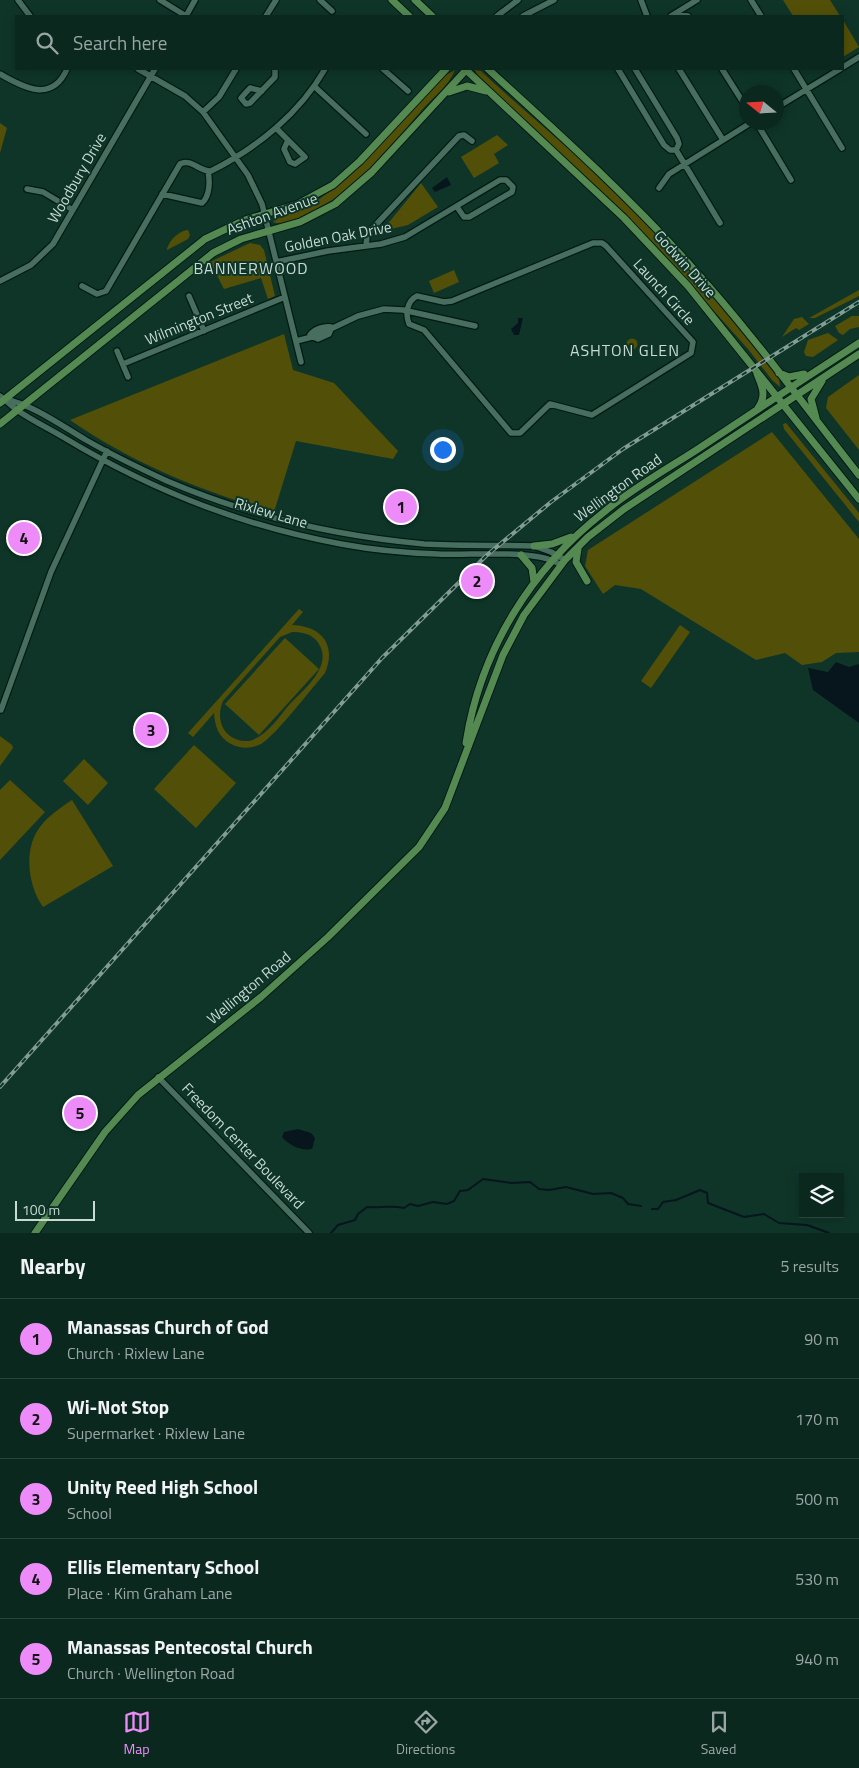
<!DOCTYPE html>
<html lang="en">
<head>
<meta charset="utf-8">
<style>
	:root { --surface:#0b281f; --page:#143028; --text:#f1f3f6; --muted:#9aa6a4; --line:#2b443d; --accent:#ed8cf9 }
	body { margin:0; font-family:"Titillium Web",sans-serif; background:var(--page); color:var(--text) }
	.controls { position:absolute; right:15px; bottom:15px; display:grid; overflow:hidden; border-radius:0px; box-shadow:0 2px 12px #0003 }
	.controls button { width:45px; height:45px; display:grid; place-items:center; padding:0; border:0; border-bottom:1px solid var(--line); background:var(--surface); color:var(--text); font:25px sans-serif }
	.compass { position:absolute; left:739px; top:85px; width:45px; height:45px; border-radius:50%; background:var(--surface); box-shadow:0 2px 12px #0003; rotate:288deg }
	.scale { position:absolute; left:15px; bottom:12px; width:80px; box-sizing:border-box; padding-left:5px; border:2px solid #c7dbd3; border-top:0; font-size:14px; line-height:18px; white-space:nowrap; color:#c7dbd3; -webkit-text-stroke:4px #0f3529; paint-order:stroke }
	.you { position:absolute; left:442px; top:449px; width:18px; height:18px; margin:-12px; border:4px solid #fff; border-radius:50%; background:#1a73e8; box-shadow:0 0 0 8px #1a73e833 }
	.badge { display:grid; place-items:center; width:32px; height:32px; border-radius:50%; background:var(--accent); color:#111; font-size:16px; font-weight:700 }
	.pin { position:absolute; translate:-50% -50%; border:2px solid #fff; box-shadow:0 1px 5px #0006 }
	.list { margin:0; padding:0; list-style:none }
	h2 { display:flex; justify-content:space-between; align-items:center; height:65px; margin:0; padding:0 20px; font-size:21px }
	h2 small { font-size:16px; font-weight:400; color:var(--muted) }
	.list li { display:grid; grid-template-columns:32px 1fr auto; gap:15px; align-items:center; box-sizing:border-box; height:80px; padding:0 20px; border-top:1px solid var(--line) }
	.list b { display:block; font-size:19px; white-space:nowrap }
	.list p { margin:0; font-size:16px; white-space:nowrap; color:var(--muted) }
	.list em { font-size:16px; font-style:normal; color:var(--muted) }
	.icon { flex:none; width:28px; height:28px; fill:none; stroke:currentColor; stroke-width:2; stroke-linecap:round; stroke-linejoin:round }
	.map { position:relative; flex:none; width:859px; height:1233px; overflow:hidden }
	.search { position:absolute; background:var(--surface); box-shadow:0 2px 12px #0003; left:15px; right:15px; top:15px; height:55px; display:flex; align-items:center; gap:12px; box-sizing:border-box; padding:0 18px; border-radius:0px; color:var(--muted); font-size:19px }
	.sheet { height:465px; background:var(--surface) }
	nav { display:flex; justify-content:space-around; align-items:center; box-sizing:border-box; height:70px; border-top:1px solid var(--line); background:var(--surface); font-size:14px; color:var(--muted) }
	nav a { display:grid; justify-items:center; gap:2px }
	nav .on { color:var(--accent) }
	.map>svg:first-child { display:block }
	.green { fill:#525008; fill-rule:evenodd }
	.water { fill:#07161d }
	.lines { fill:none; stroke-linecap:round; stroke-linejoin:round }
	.stream { stroke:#07161d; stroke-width:2 }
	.minor-casing { stroke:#001b13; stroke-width:8 }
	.major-casing { stroke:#001b13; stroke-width:9 }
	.minor { stroke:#486e60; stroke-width:5.5 }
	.major { stroke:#548952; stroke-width:7 }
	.rail-casing { stroke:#839d94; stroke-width:4 }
	.rail { stroke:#0f3529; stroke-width:2; stroke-dasharray:5.5; stroke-linecap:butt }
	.labels { text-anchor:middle; stroke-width:4; stroke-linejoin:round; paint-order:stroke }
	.street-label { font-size:15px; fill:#c7dbd3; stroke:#0f3529 }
	.neighbourhood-label { font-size:16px; letter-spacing:1px; fill:#c7dbd3; stroke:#0f3529 }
</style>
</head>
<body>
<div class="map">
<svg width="859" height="1233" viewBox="0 0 859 1233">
	<rect width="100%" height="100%" fill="#0f3529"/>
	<!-- green -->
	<path class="green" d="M 783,0 L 830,0 L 840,16 L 793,16 Z
		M 843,20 L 859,47 L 843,57 Z
		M 455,70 C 449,86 432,98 421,111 C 387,151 355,192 306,215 C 297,220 284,226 273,222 L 275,220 L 317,201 L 345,179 L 442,77 Z
		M 475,70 L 481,71 C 518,106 557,137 594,172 C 661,235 722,304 779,377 L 780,387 L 772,380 L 748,349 L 651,241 L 478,76 Z
		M 0,123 L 7,128 L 0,153 Z
		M 497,135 L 508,145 L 494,154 L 499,163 L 474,178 L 461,157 Z
		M 421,183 L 438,207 L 408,225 L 382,231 Z
		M 188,230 L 190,235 L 188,239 L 167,250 C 168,242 178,231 188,230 Z
		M 250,243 L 260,245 L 264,250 L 275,296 L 268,299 L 261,278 L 224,289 L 210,262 Z
		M 454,270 L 459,282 L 434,293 L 429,281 Z
		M 859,290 L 859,296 L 815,318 L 809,318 Z
		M 852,316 L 859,316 L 859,327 L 850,329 L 843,335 L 839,333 L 835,326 Z
		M 802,317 L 809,324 L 799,330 L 796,328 L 782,337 L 794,319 Z
		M 828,333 L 838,340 L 813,357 L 806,356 L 804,352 L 808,340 Z
		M 284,334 L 293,370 L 334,383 L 398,451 L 393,459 L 296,441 L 274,512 C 201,491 132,463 70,420 Z
		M626.5 344a5.5 5.5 0 1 1 11 0a5.5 5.5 0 1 1-11 0Z
		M 859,375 L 859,450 L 826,408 L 828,397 Z
		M 786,423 L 859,513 L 859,522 L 784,429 L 783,424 Z
		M 772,432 L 859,539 L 859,652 L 836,653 L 822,662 L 802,665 L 785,653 L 756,660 L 641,589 L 615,585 L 603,594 L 585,566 L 588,550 Z
		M 299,609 L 303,612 L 292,625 C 321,626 337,644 325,673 C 312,688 275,736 261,744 C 251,749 241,749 231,744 C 218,737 215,726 214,713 L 193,737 L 188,733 ZM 292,632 C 303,632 313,634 319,644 C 333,667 303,690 289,705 C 278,718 266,737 249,741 C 226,742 214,722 223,701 L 280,637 Z
		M 680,625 L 690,632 L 651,688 L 641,681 Z
		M 285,638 L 319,669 L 259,735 L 225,704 Z
		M 0,736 L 12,745 L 13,748 L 0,766 Z
		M 194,745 L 236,783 L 196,828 L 154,789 Z
		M 84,759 L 108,783 L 88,805 L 63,781 Z
		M 10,780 L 45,812 L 0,860 L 0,790 Z
		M 72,800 L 113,866 L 43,907 C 28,886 23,849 40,827 C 48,816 60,808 72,800 Z"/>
	<!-- water -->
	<path class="water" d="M 447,177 L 451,185 L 435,192 L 432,188 Z
		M 518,318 L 523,318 L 519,335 L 514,335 L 511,329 L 518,323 Z
		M 836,662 L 849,667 L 859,664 L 859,723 L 813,690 L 808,668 L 828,672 Z
		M 298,1129 L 311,1133 L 315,1138 L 312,1149 C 301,1151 290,1146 282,1137 L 284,1132 Z"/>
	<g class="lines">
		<!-- stream -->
		<path class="stream" d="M 652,1209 L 658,1209 L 663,1202 L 676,1200 L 700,1190 L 707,1193 L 708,1203 L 744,1217 L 764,1214 L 779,1223 L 807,1225 L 829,1233
			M 331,1233 L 338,1225 L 355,1220 L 358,1214 L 367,1207 C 380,1208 392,1205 404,1208 L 410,1204 L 418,1206 L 433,1202 L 447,1204 L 454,1201 L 460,1191 L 468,1190 L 483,1179 L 511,1183 L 530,1182 L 539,1189 L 549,1190 L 566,1187 L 593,1194 L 611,1193 L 623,1198 L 628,1204 L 641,1206"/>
		<!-- minor casing -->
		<g class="minor-casing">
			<path id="minor" d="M 18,0 L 30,16
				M 160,0 L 186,16
				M 320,0 L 332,11
				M 641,0 L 647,16
				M 751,0 L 761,16
				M 675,14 L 688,16
				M 186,16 L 195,0
				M 266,16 L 276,0
				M 497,16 L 518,0
				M 523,16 L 554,0
				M 671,16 L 697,0
				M 843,67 L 859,57
				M 138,69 L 185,96 L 203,112 L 248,175 L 262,204 L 301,362
				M 383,69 L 408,91
				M 618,69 L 664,145 L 670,150 L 676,150
				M 635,69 L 677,138 L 679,144 L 676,150
				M 679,69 L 723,140
				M 722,69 L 746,107
				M 794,69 L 842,148
				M 0,74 C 24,88 52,103 67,69
				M 315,87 L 366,134
				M 262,91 L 250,88 L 241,98 L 246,104 L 250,103 L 275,77 L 275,69
				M 776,108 L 840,69
				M 203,112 L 219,97 L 236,69
				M 756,122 L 791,180
				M 276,128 L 288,140
				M 288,140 L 305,157 L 295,164 L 290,162 L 284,149 Z
				M 676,150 L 720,223
				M 659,188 L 669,174 L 752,122
				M 27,189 L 43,192 L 73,210
				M 162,194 L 202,203 C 210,196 210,181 208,171
				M 593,243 L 602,243 L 606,246 L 693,342 L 691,353 L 592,415 L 550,404 L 520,433 L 511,433 L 424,330 L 409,324 C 405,314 407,301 417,296 L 444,302 L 452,301 Z
				M 366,246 L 367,236 L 372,229 L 459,136 L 464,135 L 472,141
				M 276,262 L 328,251 L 381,244 L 405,237 L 500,180 L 506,180 L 513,187 L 512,192 L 469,217 L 464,217 L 457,207
				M 0,281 L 31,265 L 53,244 L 155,69
				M 82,286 L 97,294 L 106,291 L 180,164 C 191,158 200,172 211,171 C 257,148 300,113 325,69
				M 189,296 L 204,331
				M 310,335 C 314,329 324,326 331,327
				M 311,336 L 318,339 L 329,334 L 331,329
				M 296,341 L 316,336 L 358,316 L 384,309 L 403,310 L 475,326
				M 117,351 L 128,377
				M 123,364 L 285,297
				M 0,396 C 6,400 11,406 17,410 C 31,420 48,428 63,437 C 149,489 242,526 341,544 C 373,550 406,553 438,554 C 469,556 537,548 561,565
				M 5,399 C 35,406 59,424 86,440 C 112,455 139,468 167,481 C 249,516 335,536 424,544 C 460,546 497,545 534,546 L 551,552 L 565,560
				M 1,710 L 51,572 L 107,451
				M 158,1077 L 309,1233"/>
		</g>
		<!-- major casing -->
		<g class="major-casing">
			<path id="major" d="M 392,0 L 409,16
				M 415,0 L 432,16
				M 465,69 L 624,218 L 688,286 L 859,499
				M 488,69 C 557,132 627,195 690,265 C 750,331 803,404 859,475
				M 449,92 L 467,86 L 486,91
				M 779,373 L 789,377 L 804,374
				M 757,374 C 762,386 767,396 758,408
				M 0,403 L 205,239 L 245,220 L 298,204 L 333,185 L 360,161 L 446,69
				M 816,418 L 811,399 L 822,381
				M 0,424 L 213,253 L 241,239 L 300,222 L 335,204 L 372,172 L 467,69
				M 534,546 L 552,544 L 571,537
				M 578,549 L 576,562 L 587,581
				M 521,555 L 532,568 L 534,582
				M 466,743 C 480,651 531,569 604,512 C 633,488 667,469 698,449 C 752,413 805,378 859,343
				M 35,1233 L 105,1132 L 138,1095 L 261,997 L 328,937 L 419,847 L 445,808 L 503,655 L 524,615 L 565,560 L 588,537 L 624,509 L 859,354"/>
		</g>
		<!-- minor -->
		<use href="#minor" class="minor"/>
		<!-- major -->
		<use href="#major" class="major"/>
		<!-- rail casing -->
		<g class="rail-casing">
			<path id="rail" d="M 0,1087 L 382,658 L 487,555 L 551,502 L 623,449 L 859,302"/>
		</g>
		<!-- rail -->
		<use href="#rail" class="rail"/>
	</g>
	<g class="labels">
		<!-- street labels -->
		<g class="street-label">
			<text transform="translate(77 178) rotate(-60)" y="5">Woodbury Drive</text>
			<text transform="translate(272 214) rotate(-20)" y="5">Ashton Avenue</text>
			<text transform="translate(338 237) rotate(-11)" y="5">Golden Oak Drive</text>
			<text transform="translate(685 264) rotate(48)" y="5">Godwin Drive</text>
			<text transform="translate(664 292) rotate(48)" y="5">Launch Circle</text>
			<text transform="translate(199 319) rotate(-22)" y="5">Wilmington Street</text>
			<text transform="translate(618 488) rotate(-36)" y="5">Wellington Road</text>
			<text transform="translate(271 513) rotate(16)" y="5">Rixlew Lane</text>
			<text transform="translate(249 988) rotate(-40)" y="5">Wellington Road</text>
			<text transform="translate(243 1146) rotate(46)" y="5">Freedom Center Boulevard</text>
		</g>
		<!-- neighbourhood labels -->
		<g class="neighbourhood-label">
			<text x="251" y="274">BANNERWOOD</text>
			<text x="625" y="356">ASHTON GLEN</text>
		</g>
	</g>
</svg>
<div class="controls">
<button><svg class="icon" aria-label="layers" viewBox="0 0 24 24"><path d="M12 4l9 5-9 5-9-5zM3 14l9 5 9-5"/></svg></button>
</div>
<svg class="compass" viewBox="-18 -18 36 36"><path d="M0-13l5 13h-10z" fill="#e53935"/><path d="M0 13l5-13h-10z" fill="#9aa6a4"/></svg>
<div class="scale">100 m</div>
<div class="you"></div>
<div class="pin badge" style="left:401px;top:507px">1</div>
<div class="pin badge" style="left:477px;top:581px">2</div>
<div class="pin badge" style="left:151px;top:730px">3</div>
<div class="pin badge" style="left:24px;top:538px">4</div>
<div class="pin badge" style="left:80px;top:1113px">5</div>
<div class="search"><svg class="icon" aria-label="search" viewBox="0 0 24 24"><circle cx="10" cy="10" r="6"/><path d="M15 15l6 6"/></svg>Search here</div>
</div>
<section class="sheet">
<h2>Nearby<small>5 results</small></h2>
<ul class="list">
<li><span class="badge">1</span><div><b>Manassas Church of God</b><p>Church · Rixlew Lane</p></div><em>90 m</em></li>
<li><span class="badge">2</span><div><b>Wi-Not Stop</b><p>Supermarket · Rixlew Lane</p></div><em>170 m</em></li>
<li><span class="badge">3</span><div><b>Unity Reed High School</b><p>School</p></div><em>500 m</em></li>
<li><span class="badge">4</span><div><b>Ellis Elementary School</b><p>Place · Kim Graham Lane</p></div><em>530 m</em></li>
<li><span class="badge">5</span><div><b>Manassas Pentecostal Church</b><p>Church · Wellington Road</p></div><em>940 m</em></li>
</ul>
</section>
<nav>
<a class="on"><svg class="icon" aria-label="map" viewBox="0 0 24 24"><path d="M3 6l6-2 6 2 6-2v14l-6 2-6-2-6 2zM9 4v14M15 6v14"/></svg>Map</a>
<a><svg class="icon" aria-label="directions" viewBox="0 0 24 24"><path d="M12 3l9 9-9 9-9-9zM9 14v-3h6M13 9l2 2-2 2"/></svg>Directions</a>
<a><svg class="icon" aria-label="saved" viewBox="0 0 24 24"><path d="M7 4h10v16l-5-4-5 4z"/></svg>Saved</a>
</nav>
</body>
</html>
